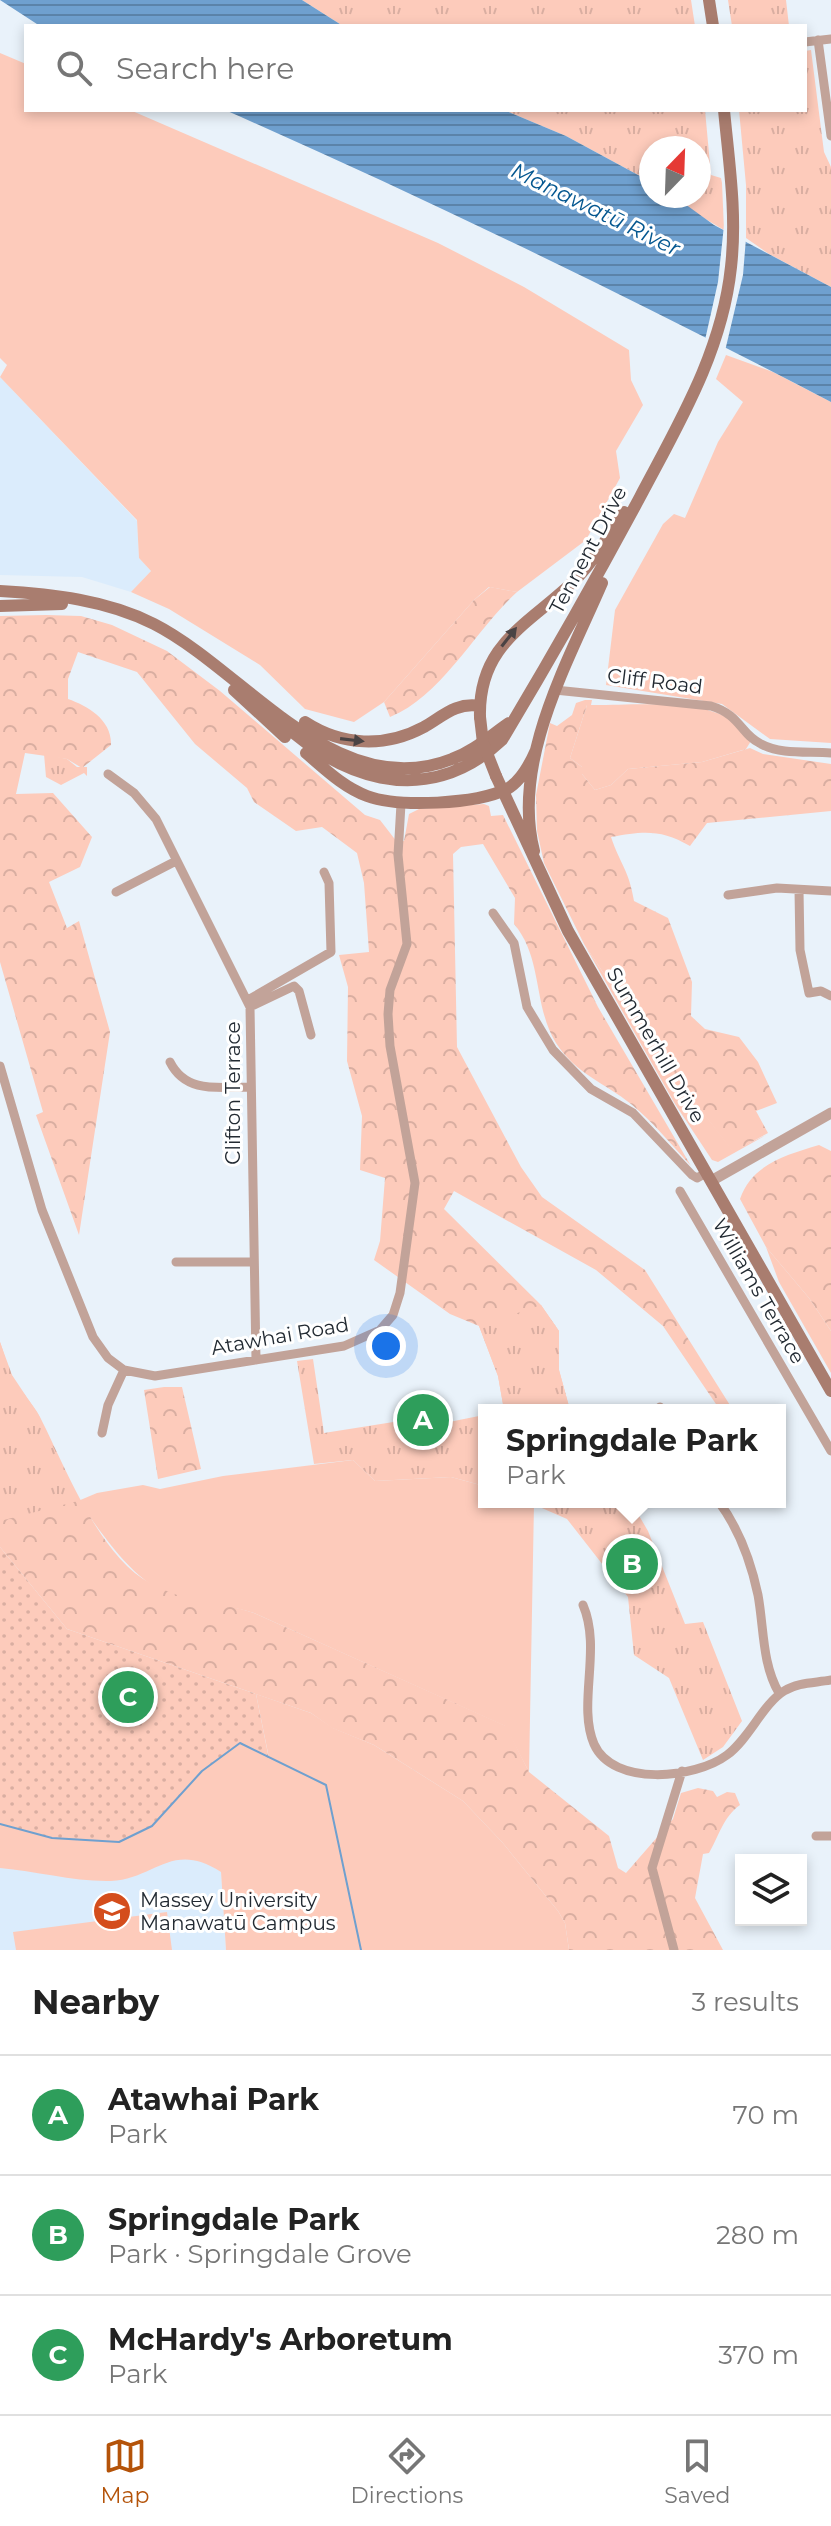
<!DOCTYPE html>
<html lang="en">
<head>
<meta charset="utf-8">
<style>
	:root { --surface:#fff; --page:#f2f2f2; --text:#222; --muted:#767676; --line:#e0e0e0; --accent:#b45309 }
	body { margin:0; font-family:Montserrat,sans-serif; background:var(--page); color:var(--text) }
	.controls { position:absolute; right:24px; bottom:24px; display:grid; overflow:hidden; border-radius:0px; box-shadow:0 4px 12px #0003 }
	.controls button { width:72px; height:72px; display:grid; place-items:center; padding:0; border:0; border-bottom:2px solid var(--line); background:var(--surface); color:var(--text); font:40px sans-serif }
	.compass { position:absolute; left:639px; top:136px; width:72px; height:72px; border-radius:50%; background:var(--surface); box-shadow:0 4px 12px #0003; rotate:23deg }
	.you { position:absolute; left:386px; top:1346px; width:28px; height:28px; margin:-20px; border:6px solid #fff; border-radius:50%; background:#1a73e8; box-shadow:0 0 0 12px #1a73e833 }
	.badge { display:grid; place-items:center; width:52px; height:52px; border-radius:50%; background:var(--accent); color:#fff; font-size:26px; font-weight:700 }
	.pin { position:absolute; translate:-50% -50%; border:4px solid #fff; box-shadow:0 2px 8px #0006 }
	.popup { position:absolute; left:478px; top:1404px; width:308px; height:104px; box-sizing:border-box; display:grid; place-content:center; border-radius:0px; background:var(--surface); filter:drop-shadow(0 2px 6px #0005); font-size:26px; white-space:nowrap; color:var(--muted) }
	.popup b { font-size:30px; color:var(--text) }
	.popup::after { content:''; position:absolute; left:50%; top:100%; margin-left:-16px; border:16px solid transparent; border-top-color:var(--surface) }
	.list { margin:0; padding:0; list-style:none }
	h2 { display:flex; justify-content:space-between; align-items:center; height:104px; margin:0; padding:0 32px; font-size:34px }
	h2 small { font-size:26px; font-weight:400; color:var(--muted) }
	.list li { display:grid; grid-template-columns:52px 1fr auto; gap:24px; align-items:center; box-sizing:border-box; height:120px; padding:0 32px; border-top:2px solid var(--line) }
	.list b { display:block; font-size:30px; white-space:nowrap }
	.list p { margin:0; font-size:26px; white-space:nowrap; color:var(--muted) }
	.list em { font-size:26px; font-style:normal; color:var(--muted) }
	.icon { flex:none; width:44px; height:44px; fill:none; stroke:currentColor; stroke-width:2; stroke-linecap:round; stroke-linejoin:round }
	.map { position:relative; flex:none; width:831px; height:1950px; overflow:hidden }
	.search { position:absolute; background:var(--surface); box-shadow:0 4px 12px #0003; left:24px; right:24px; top:24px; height:88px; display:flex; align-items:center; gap:20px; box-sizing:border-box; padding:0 28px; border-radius:0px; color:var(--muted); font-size:30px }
	.sheet { height:464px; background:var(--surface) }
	nav { display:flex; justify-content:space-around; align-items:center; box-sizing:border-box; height:112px; border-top:2px solid var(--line); background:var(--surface); font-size:22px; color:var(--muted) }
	nav a { display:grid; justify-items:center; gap:4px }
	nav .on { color:var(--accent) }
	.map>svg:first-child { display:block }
	.built { fill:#dbecfc }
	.grass { fill:#fdcbbb }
	.forest { fill:url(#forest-crowns) }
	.park { fill:url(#park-tufts) }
	.garden { fill:url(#garden-dots) }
	.water { fill:url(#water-rules) }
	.pier { fill:#e9f2fa }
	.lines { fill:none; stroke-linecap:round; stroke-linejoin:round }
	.stream { stroke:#6fa0cf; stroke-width:2 }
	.minor { stroke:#c2a399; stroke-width:9 }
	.tertiary { stroke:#c2a399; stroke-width:11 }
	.secondary { stroke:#a97d6f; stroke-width:12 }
	.secondary-bridge { stroke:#a97d6f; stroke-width:12 }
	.oneway { fill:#4a4344 }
	.labels { text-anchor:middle; stroke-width:6; stroke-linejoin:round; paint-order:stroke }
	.street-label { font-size:20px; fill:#222a32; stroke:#fff }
	.poi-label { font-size:20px; fill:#222a32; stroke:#fff; text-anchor:start }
	.water-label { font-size:22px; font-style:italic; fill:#045790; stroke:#fff }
</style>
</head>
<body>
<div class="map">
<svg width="831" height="1950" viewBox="0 0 831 1950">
	<defs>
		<pattern id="forest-crowns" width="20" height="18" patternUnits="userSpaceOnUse" patternTransform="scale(2)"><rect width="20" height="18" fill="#fdcbbb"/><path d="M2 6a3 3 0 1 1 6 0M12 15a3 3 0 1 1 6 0" fill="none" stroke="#d9aea1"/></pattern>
		<pattern id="park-tufts" width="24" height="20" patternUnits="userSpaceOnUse" patternTransform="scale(2)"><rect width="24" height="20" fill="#fdcbbb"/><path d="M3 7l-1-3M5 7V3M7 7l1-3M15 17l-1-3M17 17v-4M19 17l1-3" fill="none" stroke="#d9aea1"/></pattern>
		<pattern id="garden-dots" width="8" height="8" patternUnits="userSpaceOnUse" patternTransform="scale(2)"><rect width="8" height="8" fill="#fdcbbb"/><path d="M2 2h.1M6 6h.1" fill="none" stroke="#d9aea1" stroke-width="1.8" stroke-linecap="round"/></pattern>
		<pattern id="water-rules" width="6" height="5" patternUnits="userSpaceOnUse" patternTransform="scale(2)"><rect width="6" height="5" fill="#6fa0cf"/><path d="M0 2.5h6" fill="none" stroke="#5b83a9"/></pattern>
	</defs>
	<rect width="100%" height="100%" fill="#e9f2fa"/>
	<!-- built -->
	<path class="built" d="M 0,377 L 137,521 L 139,558 L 151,571 L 131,592 L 82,577 L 0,575 Z
		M 0,1824 L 202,1859 L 221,1872 L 226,1950 L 0,1950 Z"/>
	<!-- grass -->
	<path class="grass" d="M 0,53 L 26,64 L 26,110 L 130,110 L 438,243 L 524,287 L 629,350 L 631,380 L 643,405 L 616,451 L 620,478 L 586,540 L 517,592 L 489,587 L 474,600 L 384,702 L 354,722 L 305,709 L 260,665 L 169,609 L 131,592 L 151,571 L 139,558 L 137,520 L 0,377 L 7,365 L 0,358 Z
		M 726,355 L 773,372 L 831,402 L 831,743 L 770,739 L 722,704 L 606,685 L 615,610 L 663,524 L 674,514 L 685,518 L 718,442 L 743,402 L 716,379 Z
		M 587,705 C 625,706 697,698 729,719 C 737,724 744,734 751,741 L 746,749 L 702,762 L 628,769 L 611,785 L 595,790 L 582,774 L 582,767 L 570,758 Z
		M 584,944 L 654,1049 L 733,1151 L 768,1134 L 718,1162 L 712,1160 L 675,1104 Z
		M 766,1247 L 809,1298 L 831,1331 L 831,1373 L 779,1282 Z
		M 353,1460 L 375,1481 L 451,1477 L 484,1486 L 484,1502 L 534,1504 L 529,1772 L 505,1726 L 254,1613 C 231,1605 210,1607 187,1601 C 136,1589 107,1539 78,1501 L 97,1493 L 143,1485 L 160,1489 L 223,1476 Z
		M 256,1694 L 311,1713 L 333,1728 L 374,1745 L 463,1801 L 502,1842 L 558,1911 L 565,1923 L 569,1950 L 226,1950 L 221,1872 C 172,1840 155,1879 111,1881 C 75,1882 36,1871 0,1868 L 0,1824 L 119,1842 L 152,1826 L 202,1771 L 240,1743 L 269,1758 Z
		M 167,1912 L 172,1950 L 16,1950 L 13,1932 Z"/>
	<!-- forest -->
	<path class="forest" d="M 490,587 L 517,592 C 475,630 443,695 390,717 L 384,702 L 474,600 Z
		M 46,615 L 81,616 L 112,625 L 167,651 L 220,691 L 365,815 L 380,820 L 397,842 L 404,841 L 409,814 L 419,809 L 484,804 L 489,806 L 491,816 L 503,815 L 598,1007 L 691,1166 C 672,1145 653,1122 631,1104 C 605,1083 576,1074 556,1043 C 533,1006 543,958 514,924 L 515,898 L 483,844 L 461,847 L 453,854 L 457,1047 L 521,1167 L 542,1197 L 645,1270 L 733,1410 L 720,1410 L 663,1326 L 596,1270 L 454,1191 L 444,1209 L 541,1305 L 559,1331 L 559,1370 L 570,1410 L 504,1410 L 498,1376 L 479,1326 L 450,1314 L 374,1260 L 380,1241 L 385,1178 L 360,1170 L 362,1116 L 347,1061 L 348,987 L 339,955 L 369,952 L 364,883 L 357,853 L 322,827 L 296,831 L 254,802 L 247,788 L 195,744 L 137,672 L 78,652 L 68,679 L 68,699 C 88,706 112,720 111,745 L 82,768 L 67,759 L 25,753 L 16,794 L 53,793 L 92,837 L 80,867 L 49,882 L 67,928 L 79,921 L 110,1032 L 79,1235 L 36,1115 L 43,1112 L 0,962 L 0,616 Z
		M 585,700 L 592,700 L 591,705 L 587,705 L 570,758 L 582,767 L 582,774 L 595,790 L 611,785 L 628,769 L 702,762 L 750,748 L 763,754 L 831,764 L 831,811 L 707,823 L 690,846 C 661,829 643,831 611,837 C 620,864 629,870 634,901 L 668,918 L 692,982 L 691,1016 L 705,1029 L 739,1037 L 758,1062 L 777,1103 L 756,1111 L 768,1133 L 733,1152 L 654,1049 L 584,944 L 544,863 L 537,831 L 536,795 L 550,723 L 557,726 L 572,715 L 576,703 Z
		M 819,1145 L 831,1151 L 831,1331 L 809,1298 L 766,1247 L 740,1199 C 752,1164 786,1155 819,1145 Z
		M 0,1342 C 4,1353 7,1366 12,1376 C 20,1391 32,1402 40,1417 C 65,1466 99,1556 150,1583 C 188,1604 215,1600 254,1613 L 506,1726 L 529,1772 L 609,1836 L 618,1868 L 626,1873 L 673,1819 L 681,1793 L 698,1788 L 713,1791 L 717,1797 L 727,1792 L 735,1793 L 740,1805 C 723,1817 719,1836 709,1853 L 703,1854 L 695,1898 L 723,1950 L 569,1950 L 565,1923 L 558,1911 L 502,1842 L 463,1801 L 374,1745 L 332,1728 L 311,1713 L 67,1629 L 0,1547 Z
		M 164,1387 L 182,1387 L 201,1469 L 158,1479 L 144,1390 Z"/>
	<!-- park -->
	<path class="park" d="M 302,0 L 691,0 L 695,26 L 343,26 Z
		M 728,0 L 786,0 L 789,26 L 732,26 Z
		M 811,50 L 824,152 L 831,167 L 831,287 L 769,254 L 746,238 L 746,185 L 739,110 L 805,110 L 805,51 Z
		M 504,110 L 705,110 L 711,175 L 721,178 L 722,183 L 724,230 L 682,205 L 674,196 L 699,196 L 699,148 L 651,148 L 651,182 L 566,136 Z
		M 44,754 L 67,759 L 77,767 L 87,767 L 87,776 L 84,773 L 61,785 L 46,777 Z
		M 541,1305 L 559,1331 L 559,1370 L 570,1410 L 504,1410 L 498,1376 L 479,1326 Z
		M 0,1342 L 12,1375 L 38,1414 L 78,1501 L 0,1521 Z
		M 313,1359 L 324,1433 L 425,1417 L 449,1422 L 484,1415 L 484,1486 L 451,1477 L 375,1481 L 353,1460 L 314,1464 L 297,1361 Z
		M 528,1502 L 631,1502 L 648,1531 L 685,1624 L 703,1622 L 742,1721 L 723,1747 L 703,1760 L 669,1678 L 634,1655 L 628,1597 L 567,1519 Z"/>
	<!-- garden -->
	<path class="garden" d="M 0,1547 L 67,1629 L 256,1694 L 269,1759 L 240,1743 L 202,1771 L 152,1826 L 119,1842 L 52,1838 L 0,1824 Z"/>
	<!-- water -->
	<path class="water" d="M 0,0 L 302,0 L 343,26 L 40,26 Z
		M 225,110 L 504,110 L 566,136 L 651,182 L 651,196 L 674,196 L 714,225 L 831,287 L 831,402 C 632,298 431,201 225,110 Z"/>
	<!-- pier -->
	<path class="pier" d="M 724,225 L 746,238 L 743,275 L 725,351 L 705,340 L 718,282 Z"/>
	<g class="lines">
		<!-- stream -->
		<path class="stream" d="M 0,1824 L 52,1838 L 119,1842 L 152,1826 L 202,1771 L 240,1743 L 326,1785 L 361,1950"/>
		<!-- minor -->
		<path class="minor" d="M 818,40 L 831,136
			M 805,42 L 831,39
			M 555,690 L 711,706 C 741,715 740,734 761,744 C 781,755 809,751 831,753
			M 108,774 L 134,793 L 156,819 L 250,1007 L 256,1360
			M 799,890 L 800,950 L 809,993 L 821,991 L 831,996
			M 116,892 L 176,861
			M 728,895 L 777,888 L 831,891
			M 493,913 L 514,943 L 527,1007 L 553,1050 L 591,1089 L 633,1113 L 692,1175 L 697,1178 L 706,1173
			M 248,1000 L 331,952 L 329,883 L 324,872
			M 250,1007 L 294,986 L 299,991 L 311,1035
			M 170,1062 C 186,1094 219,1087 250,1087
			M 0,1066 L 42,1210 L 93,1337 L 108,1358 L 124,1370 L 155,1376 L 344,1346 L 380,1330 L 393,1315 L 400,1293 L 415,1183 L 390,1046 L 388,1014 L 390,990 L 407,944 L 398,855 L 401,804
			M 680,1191 L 831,1451
			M 176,1262 L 253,1262
			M 660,1407 L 661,1410
			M 102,1433 L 108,1405 L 124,1370
			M 719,1502 C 739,1529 751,1562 758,1595 C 764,1628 762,1664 779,1693
			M 583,1605 C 602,1649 577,1704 594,1744 C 613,1787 695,1779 727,1755 C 749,1739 763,1704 784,1691 C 798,1682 815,1683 831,1680
			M 816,1836 L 831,1836
			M 674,1950 L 652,1868 L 682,1771"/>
		<!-- tertiary -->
		<path class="tertiary" d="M 711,1181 L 831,1113"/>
		<!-- secondary -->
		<path class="secondary" d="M 709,0 L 713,26
			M 0,591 C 52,594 107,600 154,624 C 246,671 336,805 452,759 C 474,751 490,736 509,723
			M 0,606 L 62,604
			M 234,690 L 285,737
			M 270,710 C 332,778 426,812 502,740 C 550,660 596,579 640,497 C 679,423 722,352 731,267 C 737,214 729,163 724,110
			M 480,717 C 478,642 532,623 576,579 C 595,559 609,535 624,512
			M 305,722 C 342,746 385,748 424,727 C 443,716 456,702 480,706
			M 306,753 C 325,769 343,787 367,796 C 399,808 476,804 507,789 C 521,781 530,764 536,750
			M 496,776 L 568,931 L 831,1391
			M 534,851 C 511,762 568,662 602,583"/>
		<!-- secondary-bridge -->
		<path class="secondary-bridge" d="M 480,717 L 483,743 L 496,776"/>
	</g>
	<!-- one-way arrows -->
	<defs><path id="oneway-solid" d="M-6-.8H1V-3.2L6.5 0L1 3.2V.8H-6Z" transform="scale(2)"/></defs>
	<g class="oneway">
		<use href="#oneway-solid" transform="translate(509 637) rotate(-52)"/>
		<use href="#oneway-solid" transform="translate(352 740) rotate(7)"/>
	</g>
	<!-- icons -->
	<defs>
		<g id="university-disc" transform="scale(2)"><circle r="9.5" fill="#d44d1c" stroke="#fff"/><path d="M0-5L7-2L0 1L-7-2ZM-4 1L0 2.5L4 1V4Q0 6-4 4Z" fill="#fff"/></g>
	</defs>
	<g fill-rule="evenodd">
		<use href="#university-disc" x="112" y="1911"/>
	</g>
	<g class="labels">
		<!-- street labels -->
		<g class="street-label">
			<text transform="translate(588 550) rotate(-62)" y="7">Tennent Drive</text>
			<text transform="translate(655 681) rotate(7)" y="7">Cliff Road</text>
			<text transform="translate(656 1045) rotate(60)" y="7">Summerhill Drive</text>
			<text transform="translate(233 1093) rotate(-90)" y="7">Clifton Terrace</text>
			<text transform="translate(759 1291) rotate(60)" y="7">Williams Terrace</text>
			<text transform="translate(280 1336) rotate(-10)" y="7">Atawhai Road</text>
		</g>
		<!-- poi labels -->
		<g class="poi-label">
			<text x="140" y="1907">Massey University<tspan x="140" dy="23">Manawatū Campus</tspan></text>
		</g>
		<!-- water labels -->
		<g class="water-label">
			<text transform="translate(596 209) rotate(26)" y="8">Manawatū River</text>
		</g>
	</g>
</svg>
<div class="controls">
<button><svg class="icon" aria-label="layers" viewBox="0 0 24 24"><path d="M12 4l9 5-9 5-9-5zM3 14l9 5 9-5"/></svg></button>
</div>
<svg class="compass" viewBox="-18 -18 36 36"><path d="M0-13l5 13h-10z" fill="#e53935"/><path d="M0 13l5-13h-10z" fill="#767676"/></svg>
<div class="you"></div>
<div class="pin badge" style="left:423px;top:1420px;background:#2e9e5b">A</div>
<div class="pin badge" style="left:632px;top:1564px;background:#2e9e5b">B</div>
<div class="popup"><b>Springdale Park</b>Park</div>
<div class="pin badge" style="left:128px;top:1697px;background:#2e9e5b">C</div>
<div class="search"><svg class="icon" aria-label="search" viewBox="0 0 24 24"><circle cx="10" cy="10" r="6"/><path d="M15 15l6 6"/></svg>Search here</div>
</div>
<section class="sheet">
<h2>Nearby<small>3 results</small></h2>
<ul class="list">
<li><span class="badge" style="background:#2e9e5b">A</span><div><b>Atawhai Park</b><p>Park</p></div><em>70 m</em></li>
<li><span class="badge" style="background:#2e9e5b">B</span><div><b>Springdale Park</b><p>Park · Springdale Grove</p></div><em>280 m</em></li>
<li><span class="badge" style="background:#2e9e5b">C</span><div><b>McHardy's Arboretum</b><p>Park</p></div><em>370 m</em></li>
</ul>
</section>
<nav>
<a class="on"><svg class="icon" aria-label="map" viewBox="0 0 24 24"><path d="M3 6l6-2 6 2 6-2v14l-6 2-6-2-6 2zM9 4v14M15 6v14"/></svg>Map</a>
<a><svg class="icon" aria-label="directions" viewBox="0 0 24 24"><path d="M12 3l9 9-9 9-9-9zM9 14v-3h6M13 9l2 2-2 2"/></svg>Directions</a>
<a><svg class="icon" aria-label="saved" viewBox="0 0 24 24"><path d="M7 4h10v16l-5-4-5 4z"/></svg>Saved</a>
</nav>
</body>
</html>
